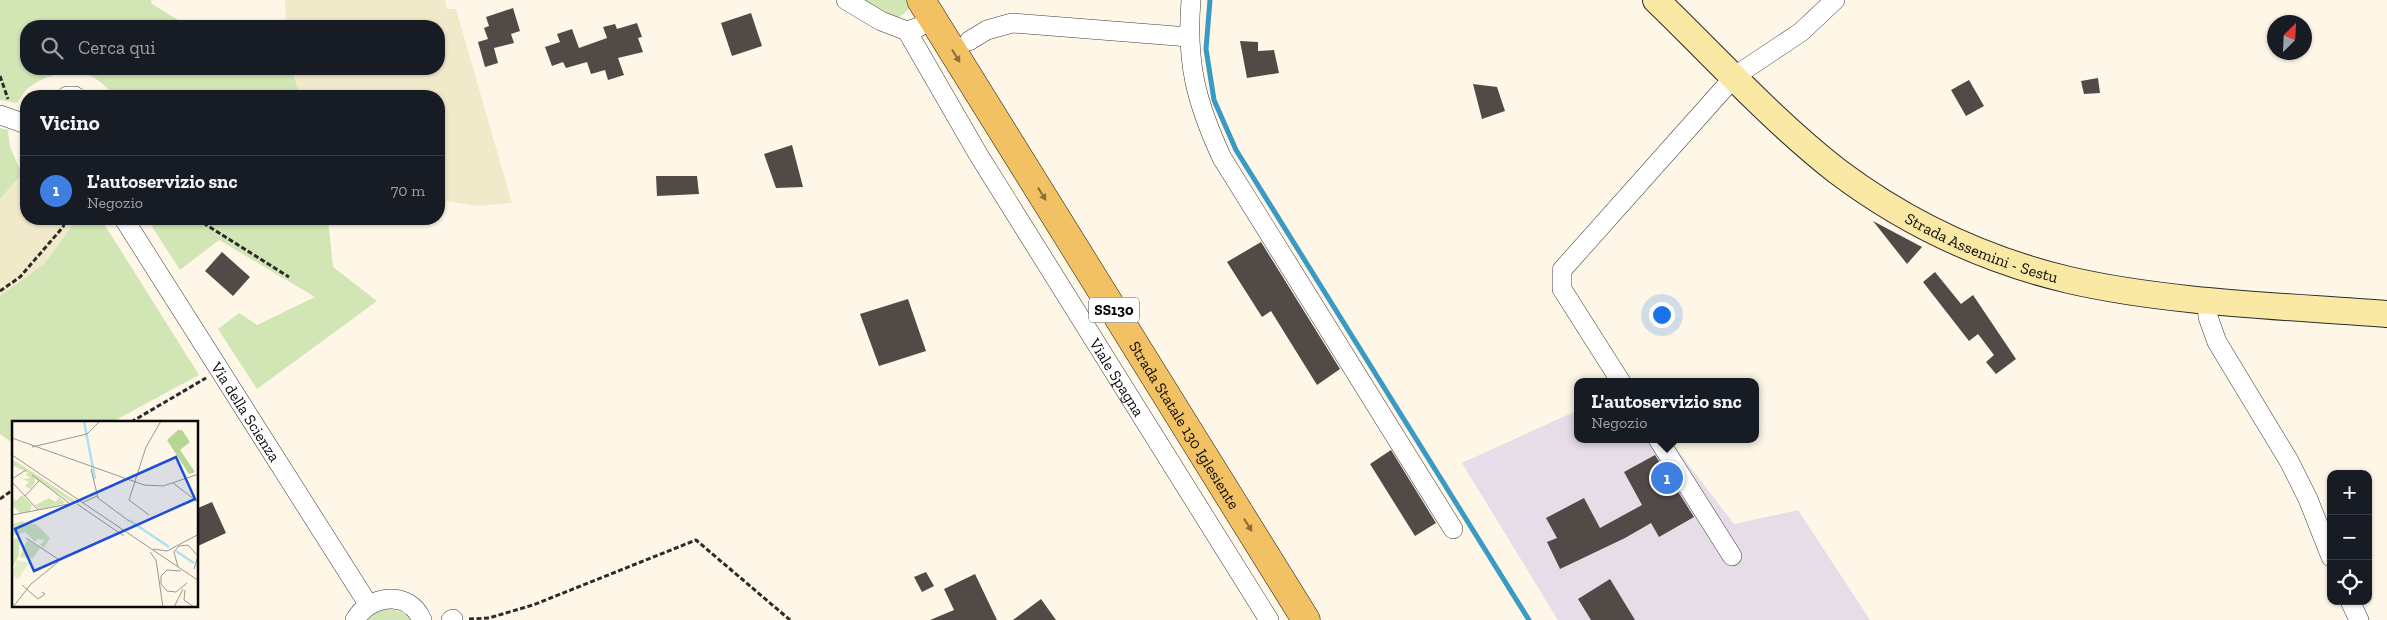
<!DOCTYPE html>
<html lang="it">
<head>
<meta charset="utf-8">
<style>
	:root { --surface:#171b24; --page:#242831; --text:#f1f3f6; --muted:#9ea1a6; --line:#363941; --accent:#0f766e }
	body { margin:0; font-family:"Zilla Slab",serif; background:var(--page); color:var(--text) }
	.controls { position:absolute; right:15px; bottom:15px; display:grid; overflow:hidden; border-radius:10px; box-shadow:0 1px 4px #0004 }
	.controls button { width:45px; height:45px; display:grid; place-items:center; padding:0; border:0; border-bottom:1px solid var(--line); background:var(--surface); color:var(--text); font:25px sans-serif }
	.compass { position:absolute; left:2267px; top:15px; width:45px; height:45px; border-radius:50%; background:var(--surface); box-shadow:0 1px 4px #0004; rotate:24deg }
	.you { position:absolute; left:1661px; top:314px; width:18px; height:18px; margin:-12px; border:4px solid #fff; border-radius:50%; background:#1a73e8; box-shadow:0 0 0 8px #1a73e833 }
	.badge { display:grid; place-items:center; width:32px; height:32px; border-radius:50%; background:var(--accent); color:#fff; font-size:16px; font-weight:700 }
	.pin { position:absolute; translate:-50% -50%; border:2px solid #fff; box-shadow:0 1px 5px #0006 }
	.popup { position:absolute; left:1574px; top:378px; width:185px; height:65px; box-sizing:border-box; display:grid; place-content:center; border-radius:10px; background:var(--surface); filter:drop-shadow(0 1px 4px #0005); font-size:16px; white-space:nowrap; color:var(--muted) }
	.popup b { font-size:19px; color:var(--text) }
	.popup::after { content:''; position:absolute; left:50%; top:100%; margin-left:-10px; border:10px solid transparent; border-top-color:var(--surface) }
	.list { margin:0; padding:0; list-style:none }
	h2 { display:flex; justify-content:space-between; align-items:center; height:65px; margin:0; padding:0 20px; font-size:21px }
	h2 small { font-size:16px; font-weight:400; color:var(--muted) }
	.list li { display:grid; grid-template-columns:32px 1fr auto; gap:15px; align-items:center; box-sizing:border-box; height:70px; padding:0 20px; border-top:1px solid var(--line) }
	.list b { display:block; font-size:19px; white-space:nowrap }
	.list p { margin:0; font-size:16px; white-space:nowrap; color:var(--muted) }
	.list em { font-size:16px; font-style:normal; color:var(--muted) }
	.icon { flex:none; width:28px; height:28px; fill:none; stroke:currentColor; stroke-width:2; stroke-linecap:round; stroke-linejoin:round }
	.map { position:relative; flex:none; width:2387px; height:620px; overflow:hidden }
	.search { position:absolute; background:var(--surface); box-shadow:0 1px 4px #0004; left:20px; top:20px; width:425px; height:55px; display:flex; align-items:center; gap:12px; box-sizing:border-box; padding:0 18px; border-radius:20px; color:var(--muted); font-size:19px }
	.panel { position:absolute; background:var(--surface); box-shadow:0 1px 4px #0004; left:20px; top:90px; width:425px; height:135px; border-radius:20px }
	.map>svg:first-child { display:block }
	.industrial { fill:#e6dde8 }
	.farmland { fill:#f1eaca }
	.green { fill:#d2e5b4 }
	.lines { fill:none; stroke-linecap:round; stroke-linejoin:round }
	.stream { stroke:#3a9ac4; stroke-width:5 }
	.building { fill:#514a47 }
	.street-casing { stroke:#3c3c3c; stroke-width:20 }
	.secondary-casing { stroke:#2b2b2b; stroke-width:28 }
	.primary-casing { stroke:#1a1a1a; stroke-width:29 }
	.path { stroke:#2b2b2b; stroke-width:3; stroke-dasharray:5 2.5; stroke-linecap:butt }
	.street { stroke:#fff; stroke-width:19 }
	.secondary { stroke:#fae9a5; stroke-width:26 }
	.primary { stroke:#f1c164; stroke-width:28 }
	.oneway { fill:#896e3b }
	.labels { text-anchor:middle; stroke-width:5; stroke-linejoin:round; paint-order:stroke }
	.shield { fill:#fff; stroke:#535353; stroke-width:1 }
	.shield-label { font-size:15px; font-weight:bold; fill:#090909 }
	.street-label { font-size:16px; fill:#090909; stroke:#fff }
	.inset-river { fill:none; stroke:#afdff2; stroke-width:2.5 }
	.inset-road { fill:none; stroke:#9c988e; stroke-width:1 }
	.view { fill:#1d4ed8; fill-opacity:0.15; stroke:#1d4ed8; stroke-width:2.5 }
	.inset-edge { fill:none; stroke:#090909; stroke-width:2.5 }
</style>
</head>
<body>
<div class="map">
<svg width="2387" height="620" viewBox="0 0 2387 620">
	<rect width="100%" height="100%" fill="#fef7e7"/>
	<!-- industrial -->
	<path class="industrial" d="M 1578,410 L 1578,439 L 1669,439 L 1734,524 L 1798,510 L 1870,620 L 1558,620 L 1462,463 Z"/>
	<!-- farmland -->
	<path class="farmland" d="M 285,0 L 445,0 L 447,9 L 456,9 L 512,203 L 478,206 L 439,200 L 439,96 L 300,96 L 292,69 L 439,69 L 439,26 L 286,26 Z
		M 22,174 L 26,179 L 26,219 L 77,219 L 44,264 L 0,296 L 0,199 Z"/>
	<!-- green -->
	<path class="green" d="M 0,0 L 151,0 L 152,4 L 188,26 L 26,26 L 26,69 L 292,69 L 300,96 L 115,96 C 108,89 98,78 88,75 C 69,68 40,77 26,90 C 23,94 20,99 17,103 L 0,100 Z
		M 857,0 L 911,0 L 909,9 L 897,19 Z
		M 0,128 L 8,130 L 10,147 L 22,174 L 0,199 Z
		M 77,219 L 101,219 L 199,375 L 112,422 L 14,422 L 14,444 L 0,434 L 0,296 L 44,264 Z
		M 147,219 L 328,219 L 333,267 L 377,301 L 257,389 L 218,329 L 239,313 L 257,325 L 315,297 L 219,240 L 180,270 Z
		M 387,608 L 405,613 L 411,620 L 367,620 L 378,610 Z"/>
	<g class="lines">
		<!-- stream -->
		<path class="stream" d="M 1210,0 L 1206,49 L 1214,100 L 1236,150 L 1529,620"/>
	</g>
	<!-- building -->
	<path class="building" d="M 513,8 L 520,31 L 511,34 L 514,43 L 494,48 L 498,63 L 485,67 L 478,42 L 488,39 L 484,28 L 489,26 L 486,17 Z
		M 751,13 L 762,46 L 732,56 L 721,23 Z
		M 637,23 L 642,37 L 638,38 L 643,52 L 618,58 L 624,75 L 608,80 L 605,70 L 591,74 L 587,62 L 566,68 L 563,62 L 552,66 L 545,47 L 560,42 L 557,34 L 572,29 L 579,48 L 607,38 L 603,27 L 615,24 L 617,29 Z
		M 1240,41 L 1258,42 L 1258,51 L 1274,50 L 1279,73 L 1247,78 Z
		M 2098,78 L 2100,93 L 2084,94 L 2081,81 Z
		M 1969,80 L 1984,106 L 1966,116 L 1951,90 Z
		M 1473,84 L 1497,87 L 1505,111 L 1482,119 Z
		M 792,145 L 803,187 L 776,188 L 764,154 Z
		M 656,176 L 697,176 L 699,194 L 657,196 Z
		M 1873,221 L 1922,247 L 1907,264 Z
		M 1261,242 L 1340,369 L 1317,385 L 1271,311 L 1262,317 L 1227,262 Z
		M 222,252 L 250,277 L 233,296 L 205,271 Z
		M 1935,272 L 1961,304 L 1973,295 L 2016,359 L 1996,374 L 1986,362 L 1994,355 L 1978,334 L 1969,341 L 1923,282 Z
		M 908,299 L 926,351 L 879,366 L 860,314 Z
		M 1391,450 L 1436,523 L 1415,536 L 1370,464 Z
		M 1655,455 L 1694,517 L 1659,537 L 1651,523 L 1625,538 L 1560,569 L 1547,542 L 1557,538 L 1546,518 L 1584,498 L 1600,528 L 1642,505 L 1624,472 Z
		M 212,502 L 226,533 L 198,546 L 198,508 Z
		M 926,572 L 934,586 L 922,592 L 914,577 Z
		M 975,574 L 997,620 L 930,620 L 954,610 L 944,589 Z
		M 1610,579 L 1635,620 L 1591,620 L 1578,599 Z
		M 1041,599 L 1056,620 L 1013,620 Z"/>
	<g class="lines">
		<!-- street casing -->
		<g class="street-casing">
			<g id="street">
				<path d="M 846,0 L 881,21 L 907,31 L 919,27"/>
				<path d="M 1191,0 C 1186,63 1196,102 1222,158 L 1453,529"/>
				<path id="s1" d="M 907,31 L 978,154 L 1269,620"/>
				<path d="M 969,41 L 987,30 L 1012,23 L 1189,37"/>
				<path d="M 67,96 L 75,96"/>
				<path d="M 0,115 L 26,124"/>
				<path id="s2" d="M 124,219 L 368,604"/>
				<path d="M 2207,299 L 2208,317 L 2217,342 L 2289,461 L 2308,499 L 2331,557"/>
				<path d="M 1621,382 L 1562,289 L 1562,270 L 1735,76 L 1801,32 L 1835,0"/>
				<path d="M 1658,439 L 1732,556"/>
				<path d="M 2350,601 L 2359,620"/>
				<path d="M 355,620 C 369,595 409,589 422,620"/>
				<path d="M 451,620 L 453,619"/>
			</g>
		</g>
		<!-- secondary casing -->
		<g class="secondary-casing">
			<g id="secondary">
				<path id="s3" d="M 1656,0 C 1715,57 1772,120 1837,171 C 1906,223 1985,260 2069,280 C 2169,303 2284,306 2387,314"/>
			</g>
		</g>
		<!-- primary casing -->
		<g class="primary-casing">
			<g id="primary">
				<path id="s4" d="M 921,0 L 1306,620"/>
			</g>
		</g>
		<!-- path -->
		<path class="path" d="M 0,76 L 8,99
			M 197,219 L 289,277
			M 0,291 L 20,277 L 63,227 L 66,219
			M 131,422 L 206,378
			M 0,499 L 14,489
			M 469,619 L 489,618 L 533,605 L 696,540 L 790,620"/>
		<!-- street -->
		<use href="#street" class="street"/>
		<!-- secondary -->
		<use href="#secondary" class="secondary"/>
		<!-- primary -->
		<use href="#primary" class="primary"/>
	</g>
	<!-- one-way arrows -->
	<defs><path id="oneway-solid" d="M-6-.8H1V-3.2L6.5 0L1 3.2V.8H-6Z" transform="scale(1.25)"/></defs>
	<g class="oneway">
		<use href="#oneway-solid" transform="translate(956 56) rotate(58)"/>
		<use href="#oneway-solid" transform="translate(1042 194) rotate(58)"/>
		<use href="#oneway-solid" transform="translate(1248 525) rotate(58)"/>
	</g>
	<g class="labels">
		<!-- shield labels -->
		<rect class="shield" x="1089" y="297.5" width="50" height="25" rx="4"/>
		<g class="shield-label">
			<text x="1114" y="315">SS130</text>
		</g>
		<!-- street labels -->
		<g class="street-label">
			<text dy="6" stroke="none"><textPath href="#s3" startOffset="414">Strada Assemini - Sestu</textPath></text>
			<text dy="6" stroke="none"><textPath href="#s1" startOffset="405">Viale Spagna</textPath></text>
			<text dy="6" stroke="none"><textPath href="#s2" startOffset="228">Via della Scienza</textPath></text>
			<text dy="6" stroke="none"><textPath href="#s4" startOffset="500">Strada Statale 130 Iglesiente</textPath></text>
		</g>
	</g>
	<!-- overview -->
	<g transform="translate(12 421)">
		<rect width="186" height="186" fill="#fef7e7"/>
		<path d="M 0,38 L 25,54 L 65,81 L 61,82 L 22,57 L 23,62 L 18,68 L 13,65 L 17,61 L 11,58 L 19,57 L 14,54 L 16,52 L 0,44 ZM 10,74 L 20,84 L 18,90 L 8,92 L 0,84 L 0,76 L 4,80 ZM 47,76 L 53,82 L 27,89 L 23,84 L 37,77 L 44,81 ZM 11,100 L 14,104 L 24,103 L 38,117 L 32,127 L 28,124 L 33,119 L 25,118 L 23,121 L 13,111 L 0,115 L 0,103 ZM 8,117 L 7,134 L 0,148 L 0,118 ZM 15,119 L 28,127 L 20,138 L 8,136 Z" fill="#d2e5b4"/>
		<path d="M 166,9 L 170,9 L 178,21 L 168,29 L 183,51 L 177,53 L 155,19 Z" fill="#b7d594"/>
		<path d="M 5,139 L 17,142 L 6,158 L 0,154 Z" fill="#e3edc5"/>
		<path class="inset-river" d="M 72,0 L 83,58M 117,99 L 157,126M 164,130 L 182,142"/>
		<path class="inset-road" d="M 0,17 L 132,64 L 151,65 L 187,53M 20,26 L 75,13 L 88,0M 0,34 L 187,160M 79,48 L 86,77 L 117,100M 20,54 L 57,82M 0,58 L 14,49M 0,61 L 26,89M 161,62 L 187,82M 13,75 L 27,60M 70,82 L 85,75M 65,83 L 112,115M 0,94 L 67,81M 137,94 L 117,79 L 134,26 L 149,0M 14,117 L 46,138M 141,128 L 155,130 L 187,113M 138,131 L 144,139 L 151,186M 166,146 L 162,131 L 167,125 L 176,124 L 186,135 L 182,148M 169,150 L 155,149 L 149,155 L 149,163 L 155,170 L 164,171 L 175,162M 10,164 L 26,178 L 33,173 L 30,171M 173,169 L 172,179 L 182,186M 1,186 L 19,163 L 46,141M 162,186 L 171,168"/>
		<path class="view" d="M 164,36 L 183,78 L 22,150 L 3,108 Z"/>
		<rect width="186" height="186" class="inset-edge"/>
	</g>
</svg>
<div class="controls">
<button>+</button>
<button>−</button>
<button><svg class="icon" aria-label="locate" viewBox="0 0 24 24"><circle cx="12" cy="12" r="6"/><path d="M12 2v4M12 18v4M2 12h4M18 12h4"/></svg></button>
</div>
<svg class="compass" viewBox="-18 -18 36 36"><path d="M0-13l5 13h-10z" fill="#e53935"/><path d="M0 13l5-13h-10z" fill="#9ea1a6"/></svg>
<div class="you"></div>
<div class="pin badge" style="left:1667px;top:478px;background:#3f7fe0">1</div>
<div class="popup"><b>L'autoservizio snc</b>Negozio</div>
<div class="search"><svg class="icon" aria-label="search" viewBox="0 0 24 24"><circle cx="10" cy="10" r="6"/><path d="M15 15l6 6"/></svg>Cerca qui</div>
<section class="panel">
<h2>Vicino<small></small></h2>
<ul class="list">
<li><span class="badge" style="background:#3f7fe0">1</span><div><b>L'autoservizio snc</b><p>Negozio</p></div><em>70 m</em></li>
</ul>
</section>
</div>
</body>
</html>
